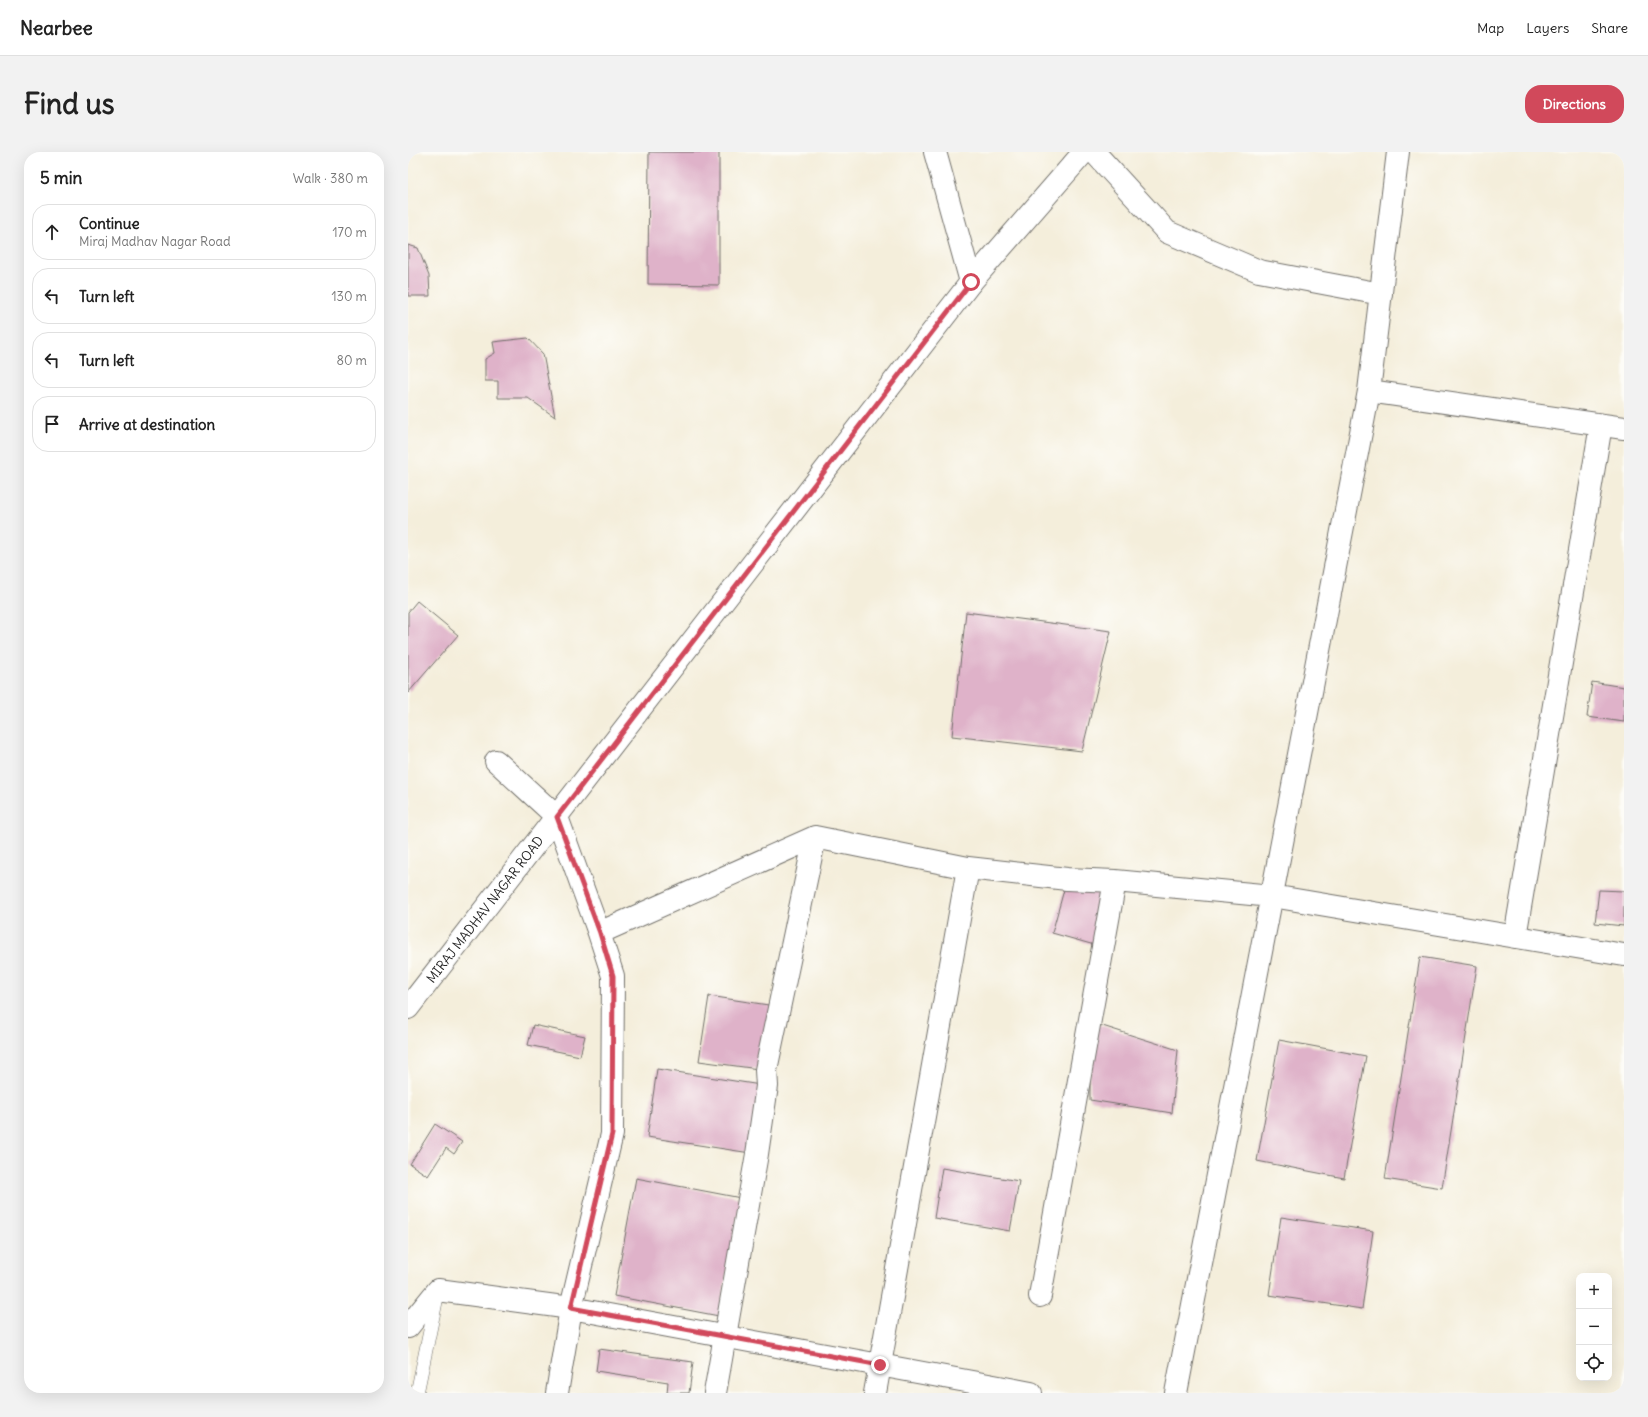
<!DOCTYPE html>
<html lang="en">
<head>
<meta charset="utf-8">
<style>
	:root { --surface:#fff; --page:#f2f2f2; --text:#222; --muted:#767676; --line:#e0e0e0; --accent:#d1495b }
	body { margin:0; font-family:Delius,sans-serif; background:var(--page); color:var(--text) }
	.controls { position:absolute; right:12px; bottom:12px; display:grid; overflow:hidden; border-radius:8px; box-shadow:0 4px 16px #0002 }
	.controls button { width:36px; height:36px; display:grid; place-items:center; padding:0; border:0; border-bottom:1px solid var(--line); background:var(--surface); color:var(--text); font:20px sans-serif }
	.stop { position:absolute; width:12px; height:12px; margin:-9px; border:3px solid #d1495b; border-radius:50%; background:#fff }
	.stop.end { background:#d1495b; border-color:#fff; box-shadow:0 1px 4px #0008 }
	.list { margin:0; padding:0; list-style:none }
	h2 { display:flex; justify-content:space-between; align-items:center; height:52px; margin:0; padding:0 16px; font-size:17px }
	h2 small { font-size:13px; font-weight:400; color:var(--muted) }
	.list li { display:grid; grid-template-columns:26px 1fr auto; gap:12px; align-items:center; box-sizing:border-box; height:56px; margin:0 8px 8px; padding:0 8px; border:1px solid var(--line); border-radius:16px }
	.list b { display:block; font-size:15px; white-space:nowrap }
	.list p { margin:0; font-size:13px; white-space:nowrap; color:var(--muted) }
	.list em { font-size:13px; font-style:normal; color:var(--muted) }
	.icon { flex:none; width:22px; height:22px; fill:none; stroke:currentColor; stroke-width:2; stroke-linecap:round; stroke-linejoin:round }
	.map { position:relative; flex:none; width:1216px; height:1241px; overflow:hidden; border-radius:16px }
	header { display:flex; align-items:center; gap:24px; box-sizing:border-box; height:56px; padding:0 20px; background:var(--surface); border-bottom:1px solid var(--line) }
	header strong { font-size:19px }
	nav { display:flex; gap:22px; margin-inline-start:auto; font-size:14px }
	.intro { display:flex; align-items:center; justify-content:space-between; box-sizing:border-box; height:96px; padding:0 24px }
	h1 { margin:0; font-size:28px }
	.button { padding:10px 18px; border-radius:16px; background:var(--accent); color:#fff; font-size:14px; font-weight:700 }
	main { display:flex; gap:24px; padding:0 24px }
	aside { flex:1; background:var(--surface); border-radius:16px; box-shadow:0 4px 16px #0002 }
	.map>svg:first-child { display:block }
	.building { fill:#dfb2c9 }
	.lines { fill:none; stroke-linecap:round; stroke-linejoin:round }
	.lane-casing { stroke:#716f69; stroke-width:14 }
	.street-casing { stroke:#716f69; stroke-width:24 }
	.secondary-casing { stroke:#716f69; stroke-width:24 }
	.lane { stroke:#fff; stroke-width:13 }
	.street { stroke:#fff; stroke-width:22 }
	.secondary { stroke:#fff; stroke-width:22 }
	.route { stroke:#d1495b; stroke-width:5 }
	.labels { text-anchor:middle; stroke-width:3; stroke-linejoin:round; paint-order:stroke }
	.street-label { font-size:13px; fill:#2b2b2b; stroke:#fdfcf7 }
</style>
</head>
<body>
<header>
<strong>Nearbee</strong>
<nav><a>Map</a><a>Layers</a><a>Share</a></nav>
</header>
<div class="intro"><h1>Find us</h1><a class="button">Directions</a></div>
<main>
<aside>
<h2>5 min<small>Walk · 380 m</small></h2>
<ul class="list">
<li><svg class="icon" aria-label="ahead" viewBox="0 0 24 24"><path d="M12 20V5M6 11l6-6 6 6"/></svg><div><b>Continue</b><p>Miraj Madhav Nagar Road</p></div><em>170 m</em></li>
<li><svg class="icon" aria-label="left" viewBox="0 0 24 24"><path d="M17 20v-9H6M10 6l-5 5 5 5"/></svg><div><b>Turn left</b></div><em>130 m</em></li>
<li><svg class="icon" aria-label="left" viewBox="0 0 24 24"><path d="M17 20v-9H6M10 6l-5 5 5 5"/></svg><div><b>Turn left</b></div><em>80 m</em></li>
<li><svg class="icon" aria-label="arrive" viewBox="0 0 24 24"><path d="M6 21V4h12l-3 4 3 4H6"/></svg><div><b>Arrive at destination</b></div></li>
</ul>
</aside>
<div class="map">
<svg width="1216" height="1241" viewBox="0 0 1216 1241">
	<rect width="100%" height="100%" fill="#fdfcf7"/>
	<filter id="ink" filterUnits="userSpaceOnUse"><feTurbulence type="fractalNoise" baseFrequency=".025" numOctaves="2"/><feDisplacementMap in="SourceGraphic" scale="8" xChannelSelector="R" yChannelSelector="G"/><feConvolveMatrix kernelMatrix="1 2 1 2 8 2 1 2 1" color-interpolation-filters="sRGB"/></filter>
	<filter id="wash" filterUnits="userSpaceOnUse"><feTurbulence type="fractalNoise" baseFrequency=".012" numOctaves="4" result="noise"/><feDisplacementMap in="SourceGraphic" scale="16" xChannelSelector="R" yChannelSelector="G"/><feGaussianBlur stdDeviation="0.9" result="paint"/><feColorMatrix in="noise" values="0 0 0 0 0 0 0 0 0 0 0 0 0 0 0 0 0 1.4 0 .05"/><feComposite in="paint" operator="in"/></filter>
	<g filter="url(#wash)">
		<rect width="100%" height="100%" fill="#f4eedb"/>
		<g id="blocks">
			<!-- building -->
			<path class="building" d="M 241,0 L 311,0 L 311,133 L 240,132 Z
				M 0,93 L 10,96 L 21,124 L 22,144 L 0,144 Z
				M 120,186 L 135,202 L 147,265 L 120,246 L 90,246 L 90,229 L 77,229 L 77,207 L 87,201 L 85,190 Z
				M 9,449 L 50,483 L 0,541 L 0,460 Z
				M 558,460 L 703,479 L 674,599 L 544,584 Z
				M 1184,530 L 1216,535 L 1216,570 L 1179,565 Z
				M 659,727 L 705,740 L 690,794 L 644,781 Z
				M 1191,738 L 1216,739 L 1216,774 L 1187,771 Z
				M 1012,805 L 1069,814 L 1034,1036 L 977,1027 Z
				M 301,844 L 367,854 L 358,918 L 291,909 Z
				M 682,870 L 770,898 L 764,961 L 682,948 Z
				M 125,873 L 177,884 L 172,904 L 120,893 Z
				M 871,888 L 958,904 L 936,1026 L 849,1009 Z
				M 249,917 L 359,934 L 349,1002 L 239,985 Z
				M 27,972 L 54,990 L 46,1002 L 38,996 L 20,1024 L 2,1012 Z
				M 534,1016 L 611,1029 L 602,1079 L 526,1066 Z
				M 228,1026 L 333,1046 L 311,1164 L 206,1144 Z
				M 873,1065 L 965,1079 L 954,1157 L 861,1143 Z
				M 191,1197 L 285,1210 L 281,1241 L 259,1241 L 260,1230 L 188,1219 Z"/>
		</g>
	</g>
	<g filter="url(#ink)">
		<use href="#blocks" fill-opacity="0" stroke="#716f69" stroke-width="1"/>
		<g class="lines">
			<!-- lane casing -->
			<g class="lane-casing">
				<path id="lane" d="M 9,1241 L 29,1145"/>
			</g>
			<!-- street casing -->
			<g class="street-casing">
				<path id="street" d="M 527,0 L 563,130
					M 686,0 L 759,80 L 851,119 L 973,142
					M 961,239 L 1216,276
					M 88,609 L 149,665 L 191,781 L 205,824 L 204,982 L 163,1156 L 623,1241
					M 191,781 L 407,685 L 560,716 L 659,727 L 707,729 L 864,744 L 1216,803
					M 1107,785 L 1193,273
					M 632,1144 L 707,729
					M 0,1175 L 30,1138 L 163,1156 L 149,1241
					M 307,1241 L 349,1002 L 359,934 L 358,918 L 407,685
					M 467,1241 L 560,716
					M 768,1241 L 961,239 L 990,0"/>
			</g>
			<!-- secondary casing -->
			<g class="secondary-casing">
				<g id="secondary">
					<path id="s1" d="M 0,856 L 563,130 L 676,0"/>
				</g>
			</g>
			<!-- lane -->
			<use href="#lane" class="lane"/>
			<!-- street -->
			<use href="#street" class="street"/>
			<!-- secondary -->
			<use href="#secondary" class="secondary"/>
		</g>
	</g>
	<g class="lines" filter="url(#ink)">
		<!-- route -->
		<path class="route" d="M 472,1213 L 163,1156 L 204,982 L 205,824 L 192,781 L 149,665 L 563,130"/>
	</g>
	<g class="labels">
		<!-- street labels -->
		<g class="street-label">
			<text dy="5" stroke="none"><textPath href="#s1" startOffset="125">MIRAJ MADHAV NAGAR ROAD</textPath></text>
		</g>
	</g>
</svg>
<div class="controls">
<button>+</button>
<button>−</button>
<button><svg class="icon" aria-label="locate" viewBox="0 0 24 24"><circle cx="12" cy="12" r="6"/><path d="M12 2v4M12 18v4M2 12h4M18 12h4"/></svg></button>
</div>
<div class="stop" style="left:563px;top:130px"></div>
<div class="stop end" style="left:472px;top:1213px"></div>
</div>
</main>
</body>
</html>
